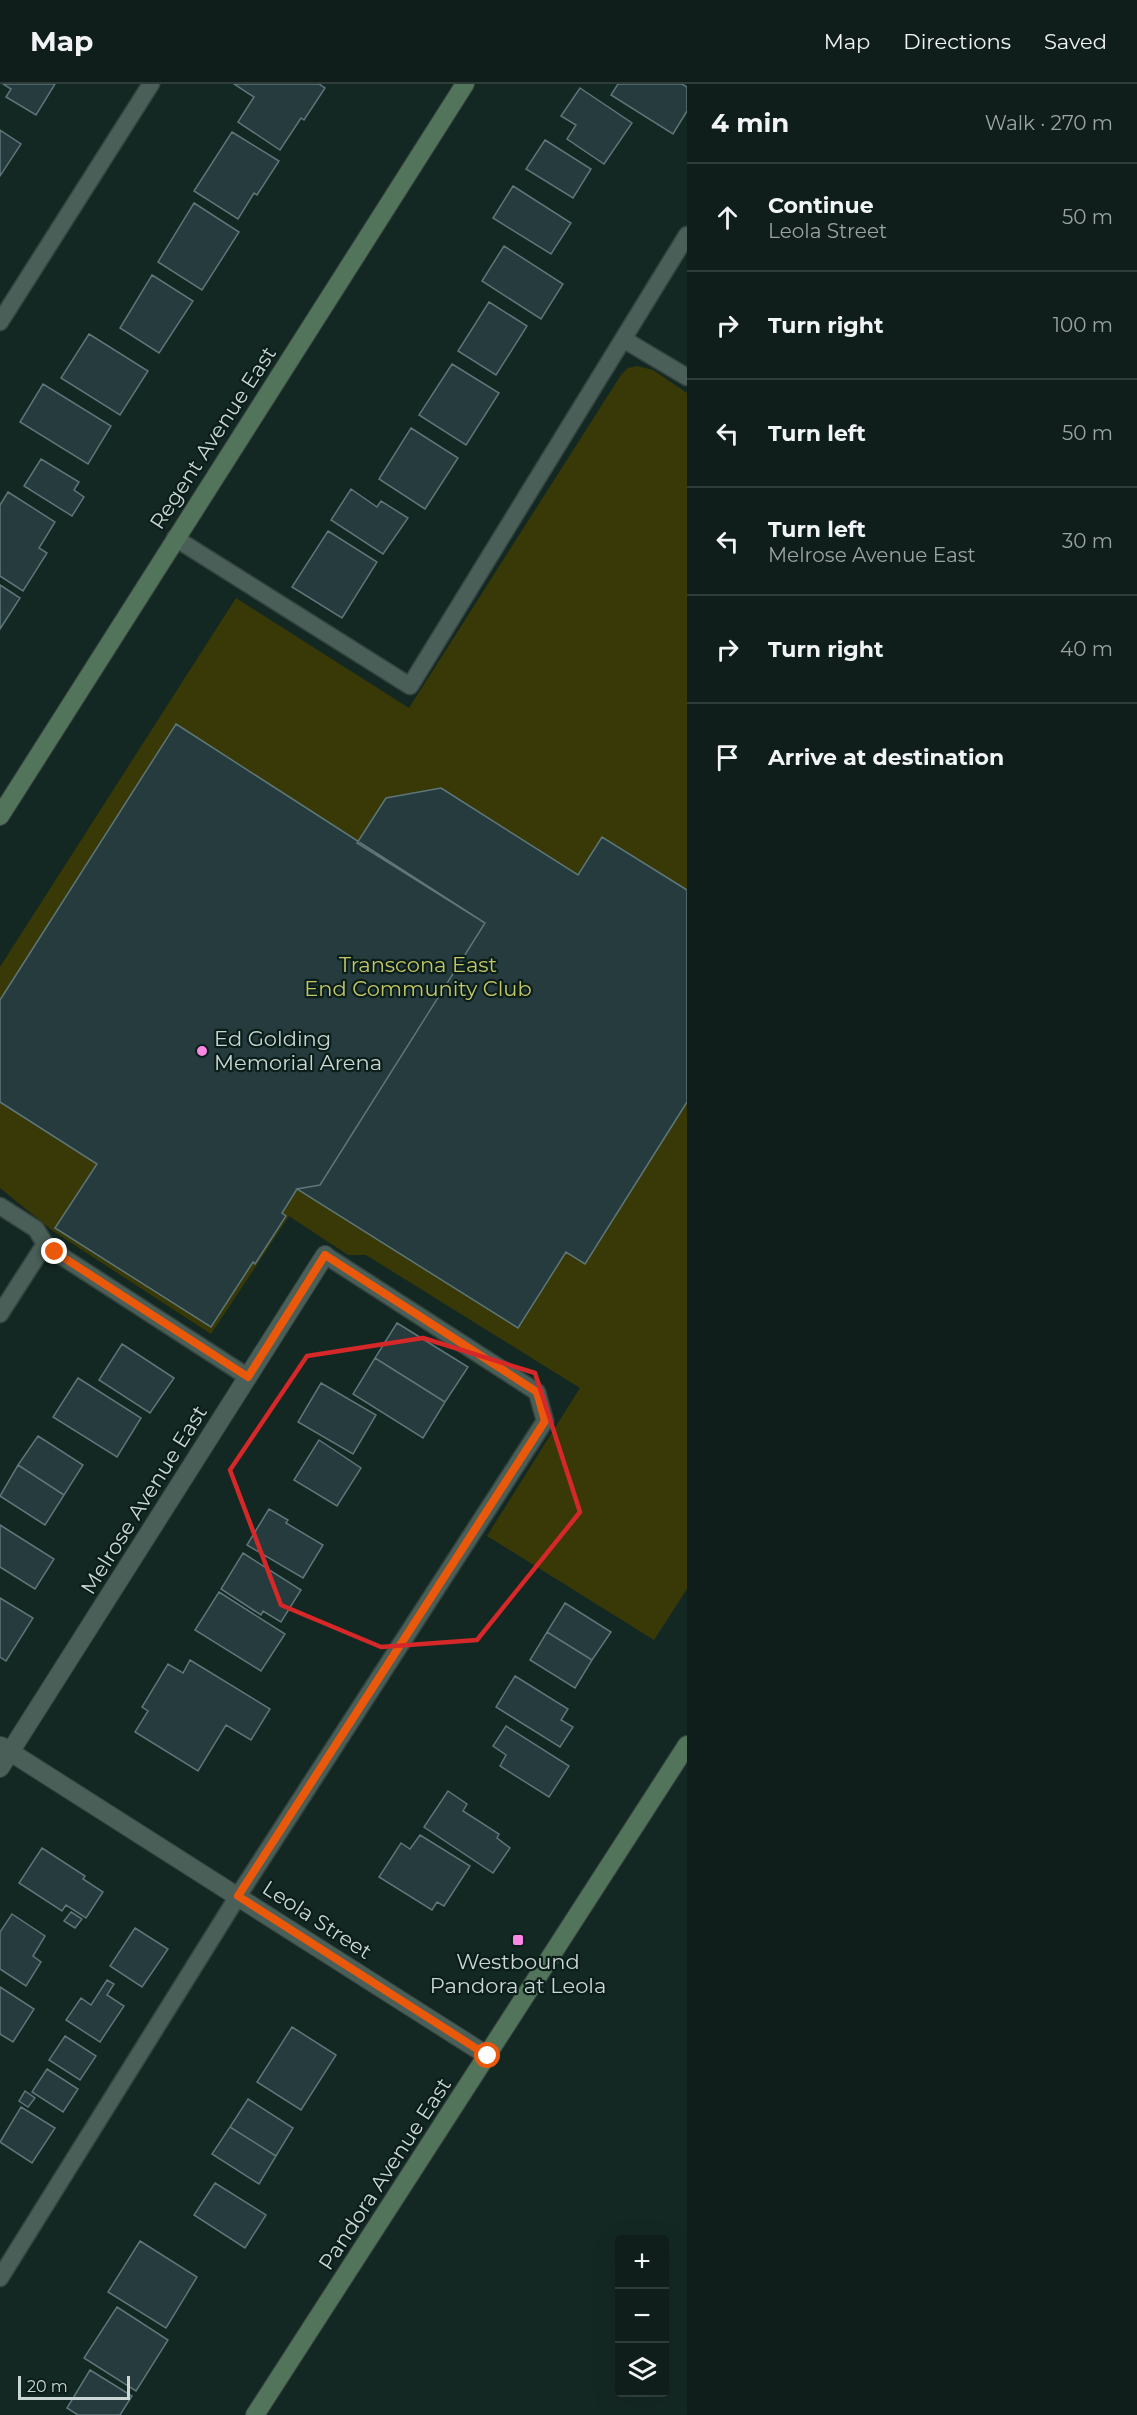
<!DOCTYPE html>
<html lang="en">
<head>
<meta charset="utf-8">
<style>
	:root { --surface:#0f1e1a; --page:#182723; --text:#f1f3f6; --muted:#9ba2a2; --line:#2f3c39 }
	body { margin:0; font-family:Montserrat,sans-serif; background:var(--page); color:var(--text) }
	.controls { position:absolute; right:18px; bottom:18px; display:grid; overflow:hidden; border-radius:6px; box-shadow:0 6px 24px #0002 }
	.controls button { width:54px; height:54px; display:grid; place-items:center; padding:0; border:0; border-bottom:2px solid var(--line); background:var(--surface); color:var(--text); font:30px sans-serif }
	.scale { position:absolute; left:18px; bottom:15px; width:112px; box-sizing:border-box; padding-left:6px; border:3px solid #cbd7d4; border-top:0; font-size:16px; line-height:21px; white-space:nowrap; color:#cbd7d4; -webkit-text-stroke:4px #0b1e19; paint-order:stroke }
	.stop { position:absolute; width:18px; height:18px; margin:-14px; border:4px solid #ea580c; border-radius:50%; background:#fff }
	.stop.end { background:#ea580c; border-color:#fff; box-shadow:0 2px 6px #0008 }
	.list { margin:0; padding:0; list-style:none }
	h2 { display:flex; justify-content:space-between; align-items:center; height:78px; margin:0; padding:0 24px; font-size:26px }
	h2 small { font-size:20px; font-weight:400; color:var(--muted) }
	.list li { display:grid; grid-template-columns:39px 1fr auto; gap:18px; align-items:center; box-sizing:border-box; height:108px; padding:0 24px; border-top:2px solid var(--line) }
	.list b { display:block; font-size:22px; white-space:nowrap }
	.list p { margin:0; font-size:20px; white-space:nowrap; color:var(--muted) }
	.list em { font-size:20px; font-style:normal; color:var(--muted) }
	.icon { flex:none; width:33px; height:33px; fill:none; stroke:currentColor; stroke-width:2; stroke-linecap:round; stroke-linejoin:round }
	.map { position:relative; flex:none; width:687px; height:2331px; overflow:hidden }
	header { display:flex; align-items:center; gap:36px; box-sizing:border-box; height:84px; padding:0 30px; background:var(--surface); border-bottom:2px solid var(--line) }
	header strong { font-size:28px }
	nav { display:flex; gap:33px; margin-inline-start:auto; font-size:21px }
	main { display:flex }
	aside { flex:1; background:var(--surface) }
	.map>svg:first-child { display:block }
	.green { fill:#393907 }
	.building { fill:#253b3e; stroke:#5e7679; stroke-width:1.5 }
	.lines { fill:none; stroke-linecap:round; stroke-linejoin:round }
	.lane-casing { stroke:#364440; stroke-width:19 }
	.street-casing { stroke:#364440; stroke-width:20 }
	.secondary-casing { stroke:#364440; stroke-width:20 }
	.lane { stroke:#495f58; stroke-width:16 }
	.street { stroke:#495f58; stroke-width:18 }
	.secondary { stroke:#52745a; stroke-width:18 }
	.route { stroke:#ea580c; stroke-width:8 }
	.marked { fill:none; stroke:#d62828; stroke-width:4.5; stroke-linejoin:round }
	.poi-dot { fill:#fb87e5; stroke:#0b1e19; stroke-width:2 }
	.labels { text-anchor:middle; stroke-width:4.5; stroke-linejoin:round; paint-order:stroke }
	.street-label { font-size:21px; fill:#cbd7d4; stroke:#0b1e19 }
	.park-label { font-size:21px; fill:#c4c769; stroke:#0b1e19 }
	.poi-label { font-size:21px; fill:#cbd7d4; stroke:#0b1e19; text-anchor:start }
</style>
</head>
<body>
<header>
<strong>Map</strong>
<nav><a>Map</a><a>Directions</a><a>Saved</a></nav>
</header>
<main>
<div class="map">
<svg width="687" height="2331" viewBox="0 0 687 2331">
	<rect width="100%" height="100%" fill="#142823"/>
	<!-- green -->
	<path class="green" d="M 637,282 L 653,286 L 687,309 L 687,1505 L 654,1556 L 487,1452 L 580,1304 L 366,1171 L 348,1171 L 289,1132 L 211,1250 L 53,1147 L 0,1104 L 0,883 L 236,514 L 409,624 L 621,291 L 628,284 Z"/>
	<!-- building -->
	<path class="building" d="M 3,0 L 55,0 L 36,31 L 6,13 L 11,5 Z
		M 234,0 L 319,0 L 325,4 L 304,36 L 301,34 L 280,66 L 238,38 L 254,13 Z
		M 618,0 L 682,0 L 687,3 L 687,27 L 673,50 L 611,11 Z
		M 580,4 L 632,39 L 604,80 L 567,55 L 576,41 L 561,32 Z
		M 0,46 L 21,60 L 0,92 Z
		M 232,48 L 279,77 L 257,111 L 254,109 L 238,135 L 194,107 Z
		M 545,56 L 591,85 L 573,114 L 526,85 Z
		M 513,102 L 571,139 L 551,170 L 493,134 Z
		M 194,119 L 239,148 L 202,206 L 158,178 Z
		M 504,162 L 563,200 L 541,235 L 482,197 Z
		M 152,191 L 193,217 L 159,269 L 120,244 Z
		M 489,218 L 527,242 L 496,291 L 458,267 Z
		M 89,250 L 148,287 L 120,331 L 61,294 Z
		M 452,280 L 499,309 L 466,361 L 419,331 Z
		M 43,300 L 111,342 L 88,380 L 20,338 Z
		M 411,344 L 458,374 L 425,425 L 379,395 Z
		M 41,375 L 79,398 L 74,406 L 84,413 L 72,432 L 24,402 Z
		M 351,405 L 377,423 L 381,417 L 408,434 L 383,470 L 331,436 Z
		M 8,408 L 55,438 L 39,464 L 47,469 L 23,507 L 0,492 L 0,421 Z
		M 328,447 L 377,478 L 342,534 L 292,503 Z
		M 0,501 L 20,514 L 0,545 Z
		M 176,640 L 485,839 L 320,1101 L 297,1105 L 282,1129 L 286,1132 L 255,1180 L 253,1178 L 211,1243 L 55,1144 L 97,1080 L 0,1018 L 0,916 Z
		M 441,704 L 578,791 L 602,753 L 687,806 L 687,1018 L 585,1180 L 566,1168 L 518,1244 L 297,1105 L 320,1101 L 485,839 L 357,759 L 386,714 Z
		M 397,1239 L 468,1283 L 445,1318 L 375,1274 Z
		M 122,1260 L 174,1294 L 150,1329 L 99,1296 Z
		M 375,1274 L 445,1318 L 423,1354 L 353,1310 Z
		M 78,1294 L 141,1334 L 117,1373 L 53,1333 Z
		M 321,1299 L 376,1331 L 353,1370 L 298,1338 Z
		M 38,1352 L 83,1381 L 64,1411 L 18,1381 Z
		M 319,1356 L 361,1384 L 337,1422 L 294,1396 Z
		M 18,1381 L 64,1411 L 45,1441 L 0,1412 Z
		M 269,1425 L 288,1436 L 286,1439 L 323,1461 L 303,1494 L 247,1461 Z
		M 0,1441 L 54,1475 L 35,1505 L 0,1483 Z
		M 243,1469 L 301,1506 L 281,1538 L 263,1527 L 261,1531 L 221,1505 Z
		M 219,1508 L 285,1550 L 261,1587 L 195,1546 Z
		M 0,1514 L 33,1534 L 6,1577 L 0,1573 Z
		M 565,1519 L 611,1548 L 592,1576 L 547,1548 Z
		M 547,1548 L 592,1576 L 575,1604 L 530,1576 Z
		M 190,1576 L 270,1625 L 251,1656 L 226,1641 L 198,1687 L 135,1648 L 148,1627 L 142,1623 L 168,1580 L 183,1589 Z
		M 515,1592 L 568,1625 L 561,1636 L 573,1643 L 560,1663 L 496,1623 Z
		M 506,1642 L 569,1682 L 549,1713 L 500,1682 L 506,1671 L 493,1662 Z
		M 448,1707 L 467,1720 L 463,1727 L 499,1750 L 497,1754 L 510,1764 L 493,1789 L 424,1743 Z
		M 420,1751 L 470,1782 L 444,1822 L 437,1818 L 432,1826 L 379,1793 L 401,1759 L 410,1765 Z
		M 42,1764 L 85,1792 L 83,1795 L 103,1808 L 86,1834 L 66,1821 L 62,1827 L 19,1799 Z
		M 71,1828 L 82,1835 L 75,1844 L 64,1837 Z
		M 12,1830 L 45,1852 L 33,1872 L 41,1878 L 26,1902 L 0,1885 L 0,1848 Z
		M 135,1844 L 168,1865 L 142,1903 L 110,1882 Z
		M 107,1896 L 114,1900 L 107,1911 L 124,1922 L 100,1958 L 66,1936 L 81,1914 L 91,1921 Z
		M 0,1903 L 34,1925 L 13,1958 L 0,1950 Z
		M 292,1943 L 336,1971 L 301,2026 L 257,1998 Z
		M 65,1952 L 96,1972 L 80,1996 L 49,1976 Z
		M 47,1985 L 78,2005 L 63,2028 L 32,2008 Z
		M 25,2007 L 35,2014 L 28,2023 L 19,2017 Z
		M 248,2015 L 293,2044 L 276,2072 L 230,2043 Z
		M 21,2023 L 55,2044 L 32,2079 L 0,2058 Z
		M 230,2043 L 276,2072 L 259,2100 L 212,2070 Z
		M 215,2099 L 266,2131 L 245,2164 L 194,2131 Z
		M 140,2157 L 197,2193 L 166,2244 L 108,2208 Z
		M 117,2223 L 168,2256 L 136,2307 L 84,2274 Z
		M 90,2286 L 132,2312 L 120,2331 L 78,2331 L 67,2324 Z"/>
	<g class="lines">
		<!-- lane casing -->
		<g class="lane-casing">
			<path id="lane" d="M 0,238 L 151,0
				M 623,255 L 687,293
				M 175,454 L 410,602 L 687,151
				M 0,1122 L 36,1145 L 45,1160 L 55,1168 L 248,1293
				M 0,1230 L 45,1160
				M 0,2194 L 238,1812 L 545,1337 L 537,1308 L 325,1171"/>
		</g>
		<!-- street casing -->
		<g class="street-casing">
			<path id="street" d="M 1,1662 L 488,1972
				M 0,1684 L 325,1171"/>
		</g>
		<!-- secondary casing -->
		<g class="secondary-casing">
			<path id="secondary" d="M 0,732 L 465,0
				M 255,2331 L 687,1661"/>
		</g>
		<!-- lane -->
		<use href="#lane" class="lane"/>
		<!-- street -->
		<use href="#street" class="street"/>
		<!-- secondary -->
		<use href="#secondary" class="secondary"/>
	</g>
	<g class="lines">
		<!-- route -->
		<path class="route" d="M 55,1168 L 248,1293 L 325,1171 L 537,1308 L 545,1337 L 238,1812 L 488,1972"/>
	</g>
	<!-- marked area -->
	<path class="marked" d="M 423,1254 L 535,1289 L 580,1428 L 477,1556 L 381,1563 L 281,1521 L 230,1386 L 307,1272 Z"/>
	<!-- markers -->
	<g class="poi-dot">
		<circle cx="202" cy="967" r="6"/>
		<rect x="512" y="1850" width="12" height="12" rx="3"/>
	</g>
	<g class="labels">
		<!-- street labels -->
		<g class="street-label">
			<text transform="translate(213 354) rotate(-57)" y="7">Regent Avenue East</text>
			<text transform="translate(144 1416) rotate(-58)" y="7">Melrose Avenue East</text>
			<text transform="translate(317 1836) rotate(33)" y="7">Leola Street</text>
			<text transform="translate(385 2090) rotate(-57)" y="7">Pandora Avenue East</text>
		</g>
		<!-- park labels -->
		<g class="park-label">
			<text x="418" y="888">Transcona East<tspan x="418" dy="24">End Community Club</tspan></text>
		</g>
		<!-- poi labels -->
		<g class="poi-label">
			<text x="214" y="962">Ed Golding<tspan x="214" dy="24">Memorial Arena</tspan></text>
			<text x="518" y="1885" text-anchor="middle">Westbound<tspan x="518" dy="24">Pandora at Leola</tspan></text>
		</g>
	</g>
</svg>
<div class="controls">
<button>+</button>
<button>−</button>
<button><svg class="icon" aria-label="layers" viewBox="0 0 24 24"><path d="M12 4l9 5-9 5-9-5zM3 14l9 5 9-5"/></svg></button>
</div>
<div class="scale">20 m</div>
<div class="stop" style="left:488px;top:1972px"></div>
<div class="stop end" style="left:55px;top:1168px"></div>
</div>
<aside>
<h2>4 min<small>Walk · 270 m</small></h2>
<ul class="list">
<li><svg class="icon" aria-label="ahead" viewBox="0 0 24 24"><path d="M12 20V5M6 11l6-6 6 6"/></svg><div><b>Continue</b><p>Leola Street</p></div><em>50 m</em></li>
<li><svg class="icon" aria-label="right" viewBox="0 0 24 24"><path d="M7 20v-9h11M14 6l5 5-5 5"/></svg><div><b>Turn right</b></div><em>100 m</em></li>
<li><svg class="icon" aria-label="left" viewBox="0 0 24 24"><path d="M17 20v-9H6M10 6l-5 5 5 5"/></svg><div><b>Turn left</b></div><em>50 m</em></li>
<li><svg class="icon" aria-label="left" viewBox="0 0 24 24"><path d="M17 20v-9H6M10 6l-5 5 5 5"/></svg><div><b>Turn left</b><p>Melrose Avenue East</p></div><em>30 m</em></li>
<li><svg class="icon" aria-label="right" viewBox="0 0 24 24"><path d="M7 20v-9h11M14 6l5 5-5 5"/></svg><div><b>Turn right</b></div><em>40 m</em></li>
<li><svg class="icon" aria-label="arrive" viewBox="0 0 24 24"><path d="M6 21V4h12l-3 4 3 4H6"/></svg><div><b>Arrive at destination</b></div></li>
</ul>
</aside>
</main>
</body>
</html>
